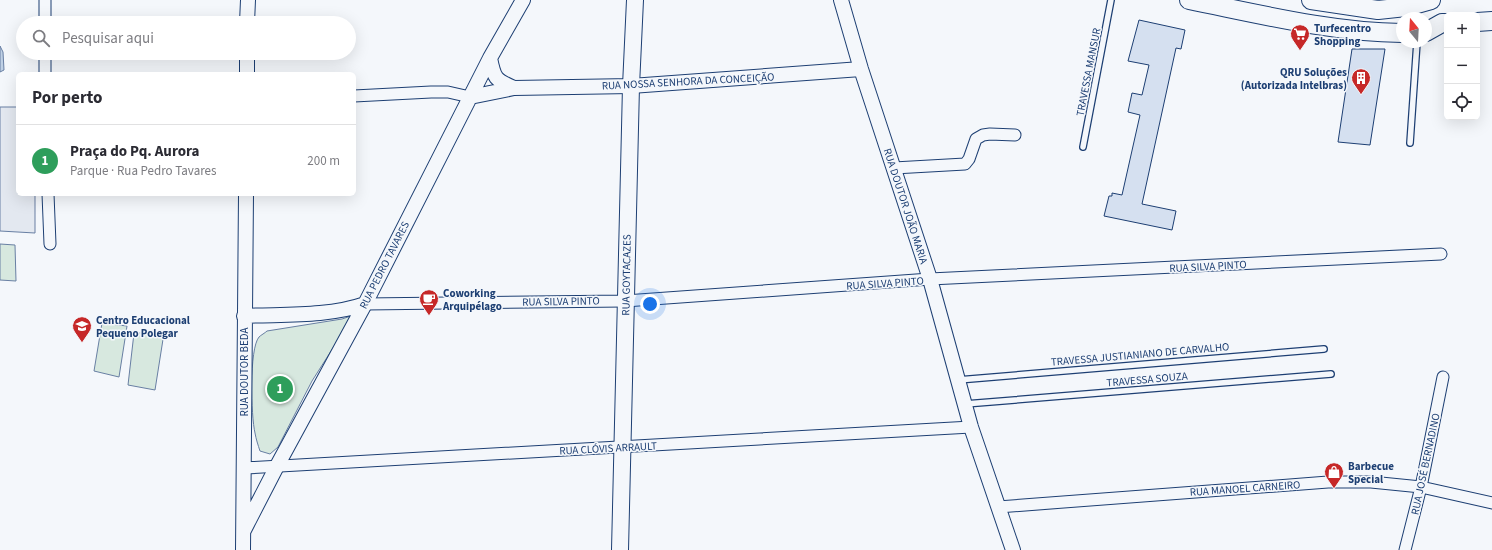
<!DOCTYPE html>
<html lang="pt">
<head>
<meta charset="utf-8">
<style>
	:root { --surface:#fff; --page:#f7f7f7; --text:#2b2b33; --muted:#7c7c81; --line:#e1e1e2; --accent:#db2777 }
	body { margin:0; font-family:"Source Sans 3",sans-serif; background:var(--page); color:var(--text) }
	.controls { position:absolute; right:12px; top:12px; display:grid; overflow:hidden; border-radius:6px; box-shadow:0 4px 16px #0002 }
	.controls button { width:36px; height:36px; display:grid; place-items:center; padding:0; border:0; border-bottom:1px solid var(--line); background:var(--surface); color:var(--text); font:20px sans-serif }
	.compass { position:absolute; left:1396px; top:12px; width:36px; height:36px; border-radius:50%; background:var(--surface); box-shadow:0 4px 16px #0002; rotate:342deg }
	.you { position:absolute; left:650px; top:304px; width:14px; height:14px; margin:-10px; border:3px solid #fff; border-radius:50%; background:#1a73e8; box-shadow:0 0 0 6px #1a73e833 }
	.badge { display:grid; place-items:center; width:26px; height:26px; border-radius:50%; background:var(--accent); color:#fff; font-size:13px; font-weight:700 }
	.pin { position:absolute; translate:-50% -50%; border:2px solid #fff; box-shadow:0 1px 4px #0006 }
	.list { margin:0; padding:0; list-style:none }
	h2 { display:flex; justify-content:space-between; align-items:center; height:52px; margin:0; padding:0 16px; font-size:17px }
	h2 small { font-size:13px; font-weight:400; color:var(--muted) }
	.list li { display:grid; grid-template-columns:26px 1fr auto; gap:12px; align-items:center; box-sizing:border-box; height:72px; padding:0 16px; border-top:1px solid var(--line) }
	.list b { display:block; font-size:15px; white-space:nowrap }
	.list p { margin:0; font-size:13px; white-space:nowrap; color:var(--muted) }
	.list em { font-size:13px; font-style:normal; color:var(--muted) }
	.icon { flex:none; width:22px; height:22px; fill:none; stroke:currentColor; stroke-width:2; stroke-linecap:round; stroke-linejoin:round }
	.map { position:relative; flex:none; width:1492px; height:550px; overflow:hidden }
	.search { position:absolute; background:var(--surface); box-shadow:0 4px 16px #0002; left:16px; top:16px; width:340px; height:44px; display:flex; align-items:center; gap:10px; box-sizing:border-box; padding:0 14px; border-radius:22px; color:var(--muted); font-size:15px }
	.panel { position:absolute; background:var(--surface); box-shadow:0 4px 16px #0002; left:16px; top:72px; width:340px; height:124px; border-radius:6px }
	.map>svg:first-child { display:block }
	.green { fill:#d7e8df; stroke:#687fa3 }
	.parking { fill:#e3e8f0; stroke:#687fa3 }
	.water { fill:#bed0e5; stroke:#687fa3 }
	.building { fill:#d5e0f0; stroke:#1d3f73 }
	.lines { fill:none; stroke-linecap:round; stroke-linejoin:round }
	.service-casing { stroke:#1d3f73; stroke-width:8 }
	.minor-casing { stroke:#1d3f73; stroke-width:13 }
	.tertiary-casing { stroke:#1d3f73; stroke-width:16 }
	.secondary-casing { stroke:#1d3f73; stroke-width:18 }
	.primary-casing { stroke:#1d3f73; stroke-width:20 }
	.service { stroke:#f4f7fb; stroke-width:5.5 }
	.minor { stroke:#f4f7fb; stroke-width:11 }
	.tertiary { stroke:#f4f7fb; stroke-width:14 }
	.secondary { stroke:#f4f7fb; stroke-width:16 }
	.primary { stroke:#f4f7fb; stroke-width:18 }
	.labels { text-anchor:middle; stroke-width:3; stroke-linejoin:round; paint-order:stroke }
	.poi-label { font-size:11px; font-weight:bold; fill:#1d3f73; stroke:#f4f7fb; text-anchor:start }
	.street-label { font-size:11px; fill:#1d3f73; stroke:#f4f7fb }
</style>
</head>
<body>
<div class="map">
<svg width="1492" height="550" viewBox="0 0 1492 550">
	<rect width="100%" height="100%" fill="#f4f7fb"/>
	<!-- green -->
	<path class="green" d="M 0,244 L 15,245 L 16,281 L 0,280 Z
		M 354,315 L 312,381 L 278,447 L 270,454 L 260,451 C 258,445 256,439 255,433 C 251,416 249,349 259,337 C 261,335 265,333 267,331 L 342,319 Z
		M 102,323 L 127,326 L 119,377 L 94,371 Z
		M 134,333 L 164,333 L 155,390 L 128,385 Z"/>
	<!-- parking -->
	<path class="parking" d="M 0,107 L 18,107 L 18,194 L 35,194 L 35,233 L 0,231 Z"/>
	<!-- water -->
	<path class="water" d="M 0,46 L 3,52 L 4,70 L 0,72 Z"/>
	<!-- building -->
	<path class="building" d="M 1139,20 L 1185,30 L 1181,49 L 1176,48 L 1142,204 L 1176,211 L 1172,230 L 1104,216 L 1109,196 L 1112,196 L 1112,193 L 1122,195 L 1140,115 L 1128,112 L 1132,93 L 1142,95 L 1149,65 L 1128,61 Z
		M 1352,49 L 1385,49 L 1370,145 L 1338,142 Z"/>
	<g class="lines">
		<!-- service casing -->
		<g class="service-casing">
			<path id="service" d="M 1410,143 L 1417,42
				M 1083,147 L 1111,0
				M 958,380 L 1324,349
				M 965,404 L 1331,374"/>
		</g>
		<!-- minor casing -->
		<g class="minor-casing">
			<path id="minor" d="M 45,0 L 45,23
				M 45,53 L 45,74
				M 354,96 L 431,92 L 448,92 L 470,97
				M 894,168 L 965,164 L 969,159 L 976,139 L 983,135 L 990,134 L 1015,135
				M 48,194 L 50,244
				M 365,304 L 625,301 L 930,279 L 1441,254
				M 245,468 L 971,427
				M 998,507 L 1328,482 L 1371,482 L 1421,487 L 1492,503
				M 1405,550 L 1421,487 L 1443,377"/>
		</g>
		<!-- tertiary casing -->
		<g class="tertiary-casing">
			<path id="tertiary" d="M 841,0 L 861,69 L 930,279 L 971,427 L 1013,550
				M 247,23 L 248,0
				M 490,58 C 494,78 495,80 514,88
				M 247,74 L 247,53
				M 470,97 L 514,88 L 631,86 L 861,69
				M 244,316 C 284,314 327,317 365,304
				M 244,530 L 277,466 L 365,304 L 490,58 L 523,0
				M 243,550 L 246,194"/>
		</g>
		<!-- secondary casing -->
		<g class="secondary-casing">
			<path id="secondary" d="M 620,550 L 631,86 L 635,0"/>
		</g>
		<!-- primary casing -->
		<g class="primary-casing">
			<path id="primary" d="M 1189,0 C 1259,14 1331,32 1402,33
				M 1311,0 L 1378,10 L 1406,7 L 1431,0
				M 1477,22 L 1492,21
				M 1426,32 L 1442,23 L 1447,23"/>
		</g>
		<!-- service -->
		<use href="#service" class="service"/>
		<!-- minor -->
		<use href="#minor" class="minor"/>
		<!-- tertiary -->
		<use href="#tertiary" class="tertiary"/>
		<!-- secondary -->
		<use href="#secondary" class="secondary"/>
		<!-- primary -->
		<use href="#primary" class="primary"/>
	</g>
	<!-- icons -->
	<defs>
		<g id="supermarket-pin" transform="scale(1)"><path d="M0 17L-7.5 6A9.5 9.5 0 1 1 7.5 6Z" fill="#c62828" stroke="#f4f7fb"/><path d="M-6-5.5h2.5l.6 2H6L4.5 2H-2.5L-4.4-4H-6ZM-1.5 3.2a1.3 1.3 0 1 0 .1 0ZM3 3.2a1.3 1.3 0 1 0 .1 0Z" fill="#fff"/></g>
		<g id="building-pin" transform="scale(1)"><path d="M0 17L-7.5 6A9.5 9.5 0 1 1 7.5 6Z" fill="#c62828" stroke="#f4f7fb"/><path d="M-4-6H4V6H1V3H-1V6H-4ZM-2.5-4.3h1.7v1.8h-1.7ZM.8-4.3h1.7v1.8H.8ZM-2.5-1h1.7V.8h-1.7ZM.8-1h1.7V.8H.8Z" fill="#fff"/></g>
		<g id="cafe-pin" transform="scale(1)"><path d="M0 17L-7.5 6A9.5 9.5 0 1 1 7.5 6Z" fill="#c62828" stroke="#f4f7fb"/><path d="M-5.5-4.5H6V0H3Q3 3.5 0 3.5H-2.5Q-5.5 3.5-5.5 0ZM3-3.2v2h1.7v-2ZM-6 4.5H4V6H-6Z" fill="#fff"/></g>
		<g id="school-pin" transform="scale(1)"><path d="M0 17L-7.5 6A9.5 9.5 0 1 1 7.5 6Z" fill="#c62828" stroke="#f4f7fb"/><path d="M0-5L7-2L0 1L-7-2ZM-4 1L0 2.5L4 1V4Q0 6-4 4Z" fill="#fff"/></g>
		<g id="shop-pin" transform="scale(1)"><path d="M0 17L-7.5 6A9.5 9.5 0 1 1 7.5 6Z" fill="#c62828" stroke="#f4f7fb"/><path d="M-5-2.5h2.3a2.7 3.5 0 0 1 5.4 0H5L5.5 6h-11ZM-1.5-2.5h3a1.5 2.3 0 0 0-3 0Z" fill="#fff"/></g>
	</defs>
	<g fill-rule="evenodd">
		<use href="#supermarket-pin" x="1300" y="34"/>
		<use href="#building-pin" x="1361" y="78"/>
		<use href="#cafe-pin" x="429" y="299"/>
		<use href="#school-pin" x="82" y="326"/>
		<use href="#shop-pin" x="1334" y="472"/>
	</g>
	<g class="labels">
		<!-- poi labels -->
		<g class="poi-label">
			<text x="1314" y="32">Turfecentro<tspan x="1314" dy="13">Shopping</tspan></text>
			<text x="1347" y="76" text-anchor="end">QRU Soluções<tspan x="1347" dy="13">(Autorizada Intelbras)</tspan></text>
			<text x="443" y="297">Coworking<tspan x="443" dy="13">Arquipélago</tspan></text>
			<text x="96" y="324">Centro Educacional<tspan x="96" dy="13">Pequeno Polegar</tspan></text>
			<text x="1348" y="470">Barbecue<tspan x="1348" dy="13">Special</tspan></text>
		</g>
		<!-- street labels -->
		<g class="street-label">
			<text transform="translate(1088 72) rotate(-79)" y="4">TRAVESSA MANSUR</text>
			<text transform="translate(688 81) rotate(-3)" y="4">RUA NOSSA SENHORA DA CONCEIÇÃO</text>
			<text transform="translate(906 206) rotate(72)" y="4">RUA DOUTOR JOÃO MARIA</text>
			<text transform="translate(384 265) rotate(-63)" y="4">RUA PEDRO TAVARES</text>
			<text transform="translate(1208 266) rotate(-3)" y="4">RUA SILVA PINTO</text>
			<text transform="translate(626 275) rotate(-89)" y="4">RUA GOYTACAZES</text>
			<text transform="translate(885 283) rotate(-4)" y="4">RUA SILVA PINTO</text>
			<text transform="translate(561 301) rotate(-1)" y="4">RUA SILVA PINTO</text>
			<text transform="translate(1140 354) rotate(-5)" y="4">TRAVESSA JUSTIANIANO DE CARVALHO</text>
			<text transform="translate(244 372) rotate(-90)" y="4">RUA DOUTOR BEDA</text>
			<text transform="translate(1147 379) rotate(-5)" y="4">TRAVESSA SOUZA</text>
			<text transform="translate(608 448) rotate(-3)" y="4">RUA CLÓVIS ARRAULT</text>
			<text transform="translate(1425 464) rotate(-78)" y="4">RUA JOSÉ BERNADINO</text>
			<text transform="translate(1245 488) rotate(-4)" y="4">RUA MANOEL CARNEIRO</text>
		</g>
	</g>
</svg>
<div class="controls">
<button>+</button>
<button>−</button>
<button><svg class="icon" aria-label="locate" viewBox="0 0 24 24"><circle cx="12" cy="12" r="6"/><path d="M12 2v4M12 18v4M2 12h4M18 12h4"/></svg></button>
</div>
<svg class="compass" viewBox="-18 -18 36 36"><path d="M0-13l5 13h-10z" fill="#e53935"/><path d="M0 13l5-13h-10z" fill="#7c7c81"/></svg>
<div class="you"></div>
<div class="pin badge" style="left:280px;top:389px;background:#2e9e5b">1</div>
<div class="search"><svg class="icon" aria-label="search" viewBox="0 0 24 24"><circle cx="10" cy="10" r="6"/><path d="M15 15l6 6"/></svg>Pesquisar aqui</div>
<section class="panel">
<h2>Por perto<small></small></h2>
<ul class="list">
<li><span class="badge" style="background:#2e9e5b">1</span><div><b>Praça do Pq. Aurora</b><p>Parque · Rua Pedro Tavares</p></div><em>200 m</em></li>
</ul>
</section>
</div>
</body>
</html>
